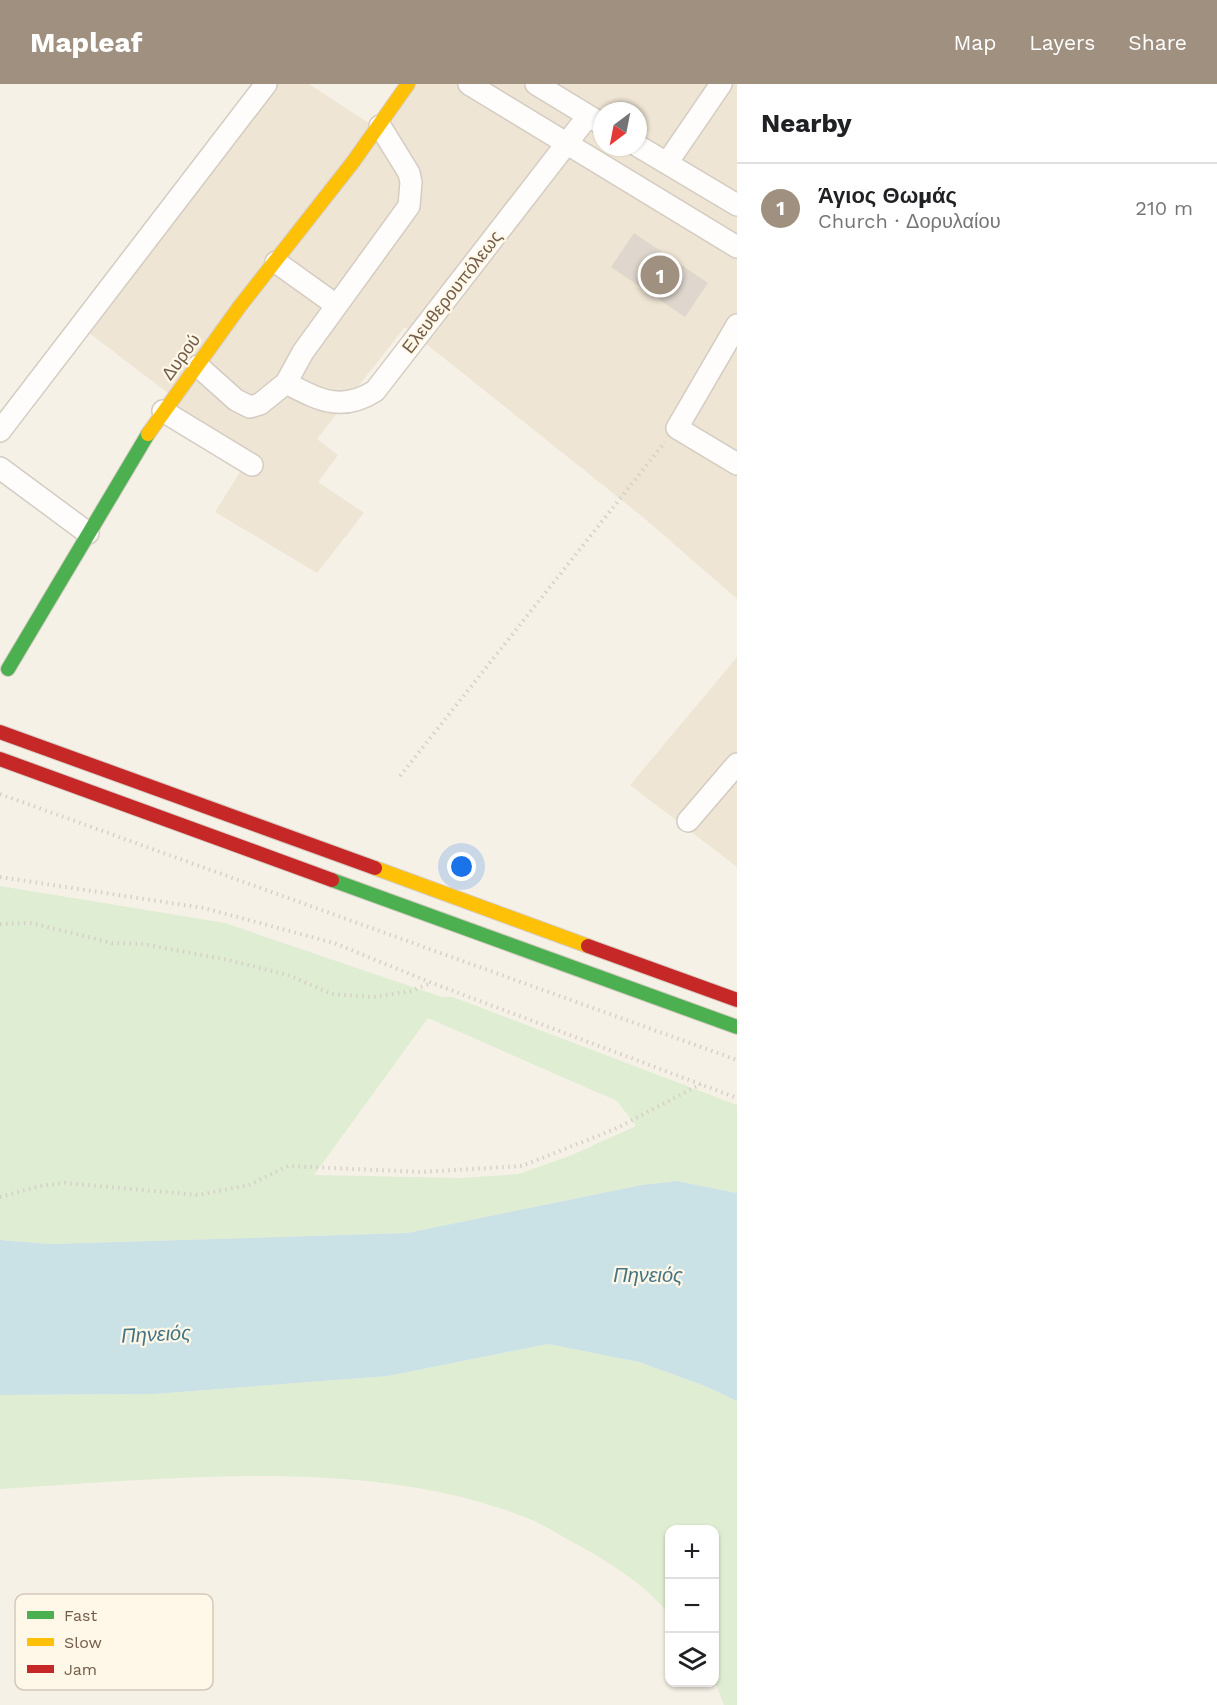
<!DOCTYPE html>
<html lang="en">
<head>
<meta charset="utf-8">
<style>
	:root { --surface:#fff; --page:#f2f2f2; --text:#202124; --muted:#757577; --line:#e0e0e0; --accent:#a09080 }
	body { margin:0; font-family:"Work Sans",sans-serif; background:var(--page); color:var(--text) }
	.controls { position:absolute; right:18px; bottom:18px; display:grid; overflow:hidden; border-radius:12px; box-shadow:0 2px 4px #0004 }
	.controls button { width:54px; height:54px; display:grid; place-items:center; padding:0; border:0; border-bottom:2px solid var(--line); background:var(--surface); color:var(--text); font:30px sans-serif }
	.compass { position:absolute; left:593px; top:18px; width:54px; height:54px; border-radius:50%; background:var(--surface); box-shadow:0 2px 4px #0004; rotate:212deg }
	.you { position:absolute; left:462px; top:783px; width:21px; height:21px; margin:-15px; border:4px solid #fff; border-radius:50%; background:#1a73e8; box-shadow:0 0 0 9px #1a73e833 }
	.badge { display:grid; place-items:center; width:39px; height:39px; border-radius:50%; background:var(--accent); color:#fff; font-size:20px; font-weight:700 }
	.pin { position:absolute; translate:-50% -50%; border:3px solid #fff; box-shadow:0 2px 6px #0006 }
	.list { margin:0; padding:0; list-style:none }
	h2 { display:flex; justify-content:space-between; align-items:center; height:78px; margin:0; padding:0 24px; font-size:26px }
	h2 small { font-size:20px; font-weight:400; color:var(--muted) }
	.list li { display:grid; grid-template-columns:39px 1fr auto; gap:18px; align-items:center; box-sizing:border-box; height:90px; padding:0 24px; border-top:2px solid var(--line) }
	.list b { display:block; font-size:22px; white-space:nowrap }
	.list p { margin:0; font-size:20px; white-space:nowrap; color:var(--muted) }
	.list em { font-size:20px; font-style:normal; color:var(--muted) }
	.icon { flex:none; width:33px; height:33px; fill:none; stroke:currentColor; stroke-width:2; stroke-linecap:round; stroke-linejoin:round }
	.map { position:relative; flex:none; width:737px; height:1621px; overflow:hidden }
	header { display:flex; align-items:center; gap:36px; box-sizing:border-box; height:84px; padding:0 30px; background:var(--accent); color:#fff }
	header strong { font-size:28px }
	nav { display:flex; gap:33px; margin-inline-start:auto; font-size:21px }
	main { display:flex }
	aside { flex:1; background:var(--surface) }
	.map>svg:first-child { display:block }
	.residential { fill:#efe5d4; fill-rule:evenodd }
	.green { fill:#dfedd2; fill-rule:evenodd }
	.water { fill:#cae1e5 }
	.building { fill:#dfd7cd }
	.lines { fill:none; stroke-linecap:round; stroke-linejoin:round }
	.street-casing { stroke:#d4ccc2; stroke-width:24 }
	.fast-casing { stroke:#d6cdc4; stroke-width:16 }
	.slow-casing { stroke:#d6cdc4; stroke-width:16 }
	.jam-casing { stroke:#d6cdc4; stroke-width:16 }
	.path { stroke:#d7d0c9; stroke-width:4; stroke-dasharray:1.5 4.5; stroke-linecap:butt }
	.street { stroke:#fefdfb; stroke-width:21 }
	.fast { stroke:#4caf50; stroke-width:14 }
	.slow { stroke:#ffc107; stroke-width:14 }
	.jam { stroke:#c62828; stroke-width:14 }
	.labels { text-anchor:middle; stroke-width:4.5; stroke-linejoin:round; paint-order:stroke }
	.street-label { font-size:18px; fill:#725b49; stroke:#fff7e7 }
	.water-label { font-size:20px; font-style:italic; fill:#437585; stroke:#fff7e7 }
	.key { fill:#fff7e7; stroke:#d5c8b8; stroke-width:1.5 }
	.key-label { font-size:16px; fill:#725b49 }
</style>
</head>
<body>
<header>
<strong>Mapleaf</strong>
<nav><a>Map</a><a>Layers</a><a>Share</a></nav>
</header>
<main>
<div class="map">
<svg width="737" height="1621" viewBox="0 0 737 1621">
	<rect width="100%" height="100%" fill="#f6f1e7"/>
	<!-- residential -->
	<path class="residential" d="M 275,0 L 309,0 L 384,49 L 416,0 L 737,0 L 737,515 L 644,434 L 405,243 L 317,355 L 338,371 L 318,398 L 364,429 L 317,489 L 215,428 L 250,372 L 170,319 L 173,313 L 80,242 ZM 602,27 L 638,27 L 638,63 L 602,63 Z
		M 737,573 L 737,783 L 630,701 Z"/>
	<!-- green -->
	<path class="green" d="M 0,802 L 225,839 L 442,913 L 453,913 L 737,1021 L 737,1109 L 677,1097 L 642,1101 L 407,1149 L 50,1160 L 0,1156 ZM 428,934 L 617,1017 L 636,1042 L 572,1071 L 519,1090 L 462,1094 L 314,1091 Z
		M 548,1260 L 639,1278 L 705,1302 L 737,1317 L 737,1621 L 724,1621 L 715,1598 L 714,1446 L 670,1446 L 669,1531 C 649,1503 610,1479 580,1462 C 564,1454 548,1443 532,1436 C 373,1370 168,1395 0,1405 L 0,1311 L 154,1310 L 388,1292 Z"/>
	<!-- water -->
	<path class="water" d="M 677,1097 L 737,1109 L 737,1317 L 705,1302 L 639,1278 L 548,1260 L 388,1292 L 154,1310 L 0,1311 L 0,1156 L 50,1160 L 407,1149 L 642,1101 Z"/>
	<!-- building -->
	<path class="building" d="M 634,149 L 708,199 L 685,233 L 611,183 Z"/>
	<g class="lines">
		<!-- street casing -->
		<g class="street-casing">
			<path id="street" d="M 469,0 L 737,163
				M 536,0 L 602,40
				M 638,62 L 737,121
				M 667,79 L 721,0
				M 276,178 L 336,221
				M 737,241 L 677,344 L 737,380
				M 198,282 L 236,316 L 250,323 L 260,320 L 286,299 L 303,268 L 409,122 L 411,98 L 409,89 L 380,42
				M 286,299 C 318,315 340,329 375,307 L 588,32
				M 163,327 L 252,381
				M 0,347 L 266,0
				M 0,384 L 88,449
				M 688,737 L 737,680"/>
		</g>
		<!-- fast casing -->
		<g class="fast-casing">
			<path id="fast" d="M 8,585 L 148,350
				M 332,796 L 737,943"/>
		</g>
		<!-- slow casing -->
		<g class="slow-casing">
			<path id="slow" d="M 148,350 L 240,222 L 353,78 L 408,0
				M 375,784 L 588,862"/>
		</g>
		<!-- jam casing -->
		<g class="jam-casing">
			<path id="jam" d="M 0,648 L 375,784
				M 0,675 L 332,796
				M 588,862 L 737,916"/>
		</g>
		<!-- path -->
		<path class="path" d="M 400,692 L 665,358
			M 0,710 L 737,976
			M 0,793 L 204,824 L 334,859 L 432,899 L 737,1014
			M 0,840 L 32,839 L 112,859 L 144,860 L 228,876 L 288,891 L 332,910 L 373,913 L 411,907 L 431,899
			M 0,1113 L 40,1102 L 65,1099 L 198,1111 L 249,1101 L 288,1082 L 421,1088 L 522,1082 L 615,1045 L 701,1000"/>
		<!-- street -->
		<use href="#street" class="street"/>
		<!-- fast -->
		<use href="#fast" class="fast"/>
		<!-- slow -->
		<use href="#slow" class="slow"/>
		<!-- jam -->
		<use href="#jam" class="jam"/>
	</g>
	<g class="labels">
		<!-- street labels -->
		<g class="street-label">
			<text transform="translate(452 208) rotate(-52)" y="6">Ελευθερουπόλεως</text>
			<text transform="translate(181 273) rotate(-54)" y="6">Δυρού</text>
		</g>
		<!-- water labels -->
		<g class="water-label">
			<text x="648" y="1198">Πηνειός</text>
			<text transform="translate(156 1250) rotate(-3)" y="7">Πηνειός</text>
		</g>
	</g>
	<!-- legend -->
	<rect x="15" y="1510" width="198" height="96" rx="9" class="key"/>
	<rect x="27" y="1527" width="27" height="8" fill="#4caf50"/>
	<rect x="27" y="1554" width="27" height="8" fill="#ffc107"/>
	<rect x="27" y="1581" width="27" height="8" fill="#c62828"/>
	<g class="key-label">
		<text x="64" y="1537">Fast</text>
		<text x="64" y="1564">Slow</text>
		<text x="64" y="1591">Jam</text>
	</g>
</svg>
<div class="controls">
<button>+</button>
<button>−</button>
<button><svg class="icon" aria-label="layers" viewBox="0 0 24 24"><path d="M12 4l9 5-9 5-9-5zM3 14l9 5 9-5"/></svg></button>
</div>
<svg class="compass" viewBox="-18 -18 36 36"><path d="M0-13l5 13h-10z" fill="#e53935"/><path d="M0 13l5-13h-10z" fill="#757577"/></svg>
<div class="you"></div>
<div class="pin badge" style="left:660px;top:191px">1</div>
</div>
<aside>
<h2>Nearby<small></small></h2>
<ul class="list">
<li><span class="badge">1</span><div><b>Άγιος Θωμάς</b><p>Church · Δορυλαίου</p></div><em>210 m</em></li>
</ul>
</aside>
</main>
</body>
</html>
